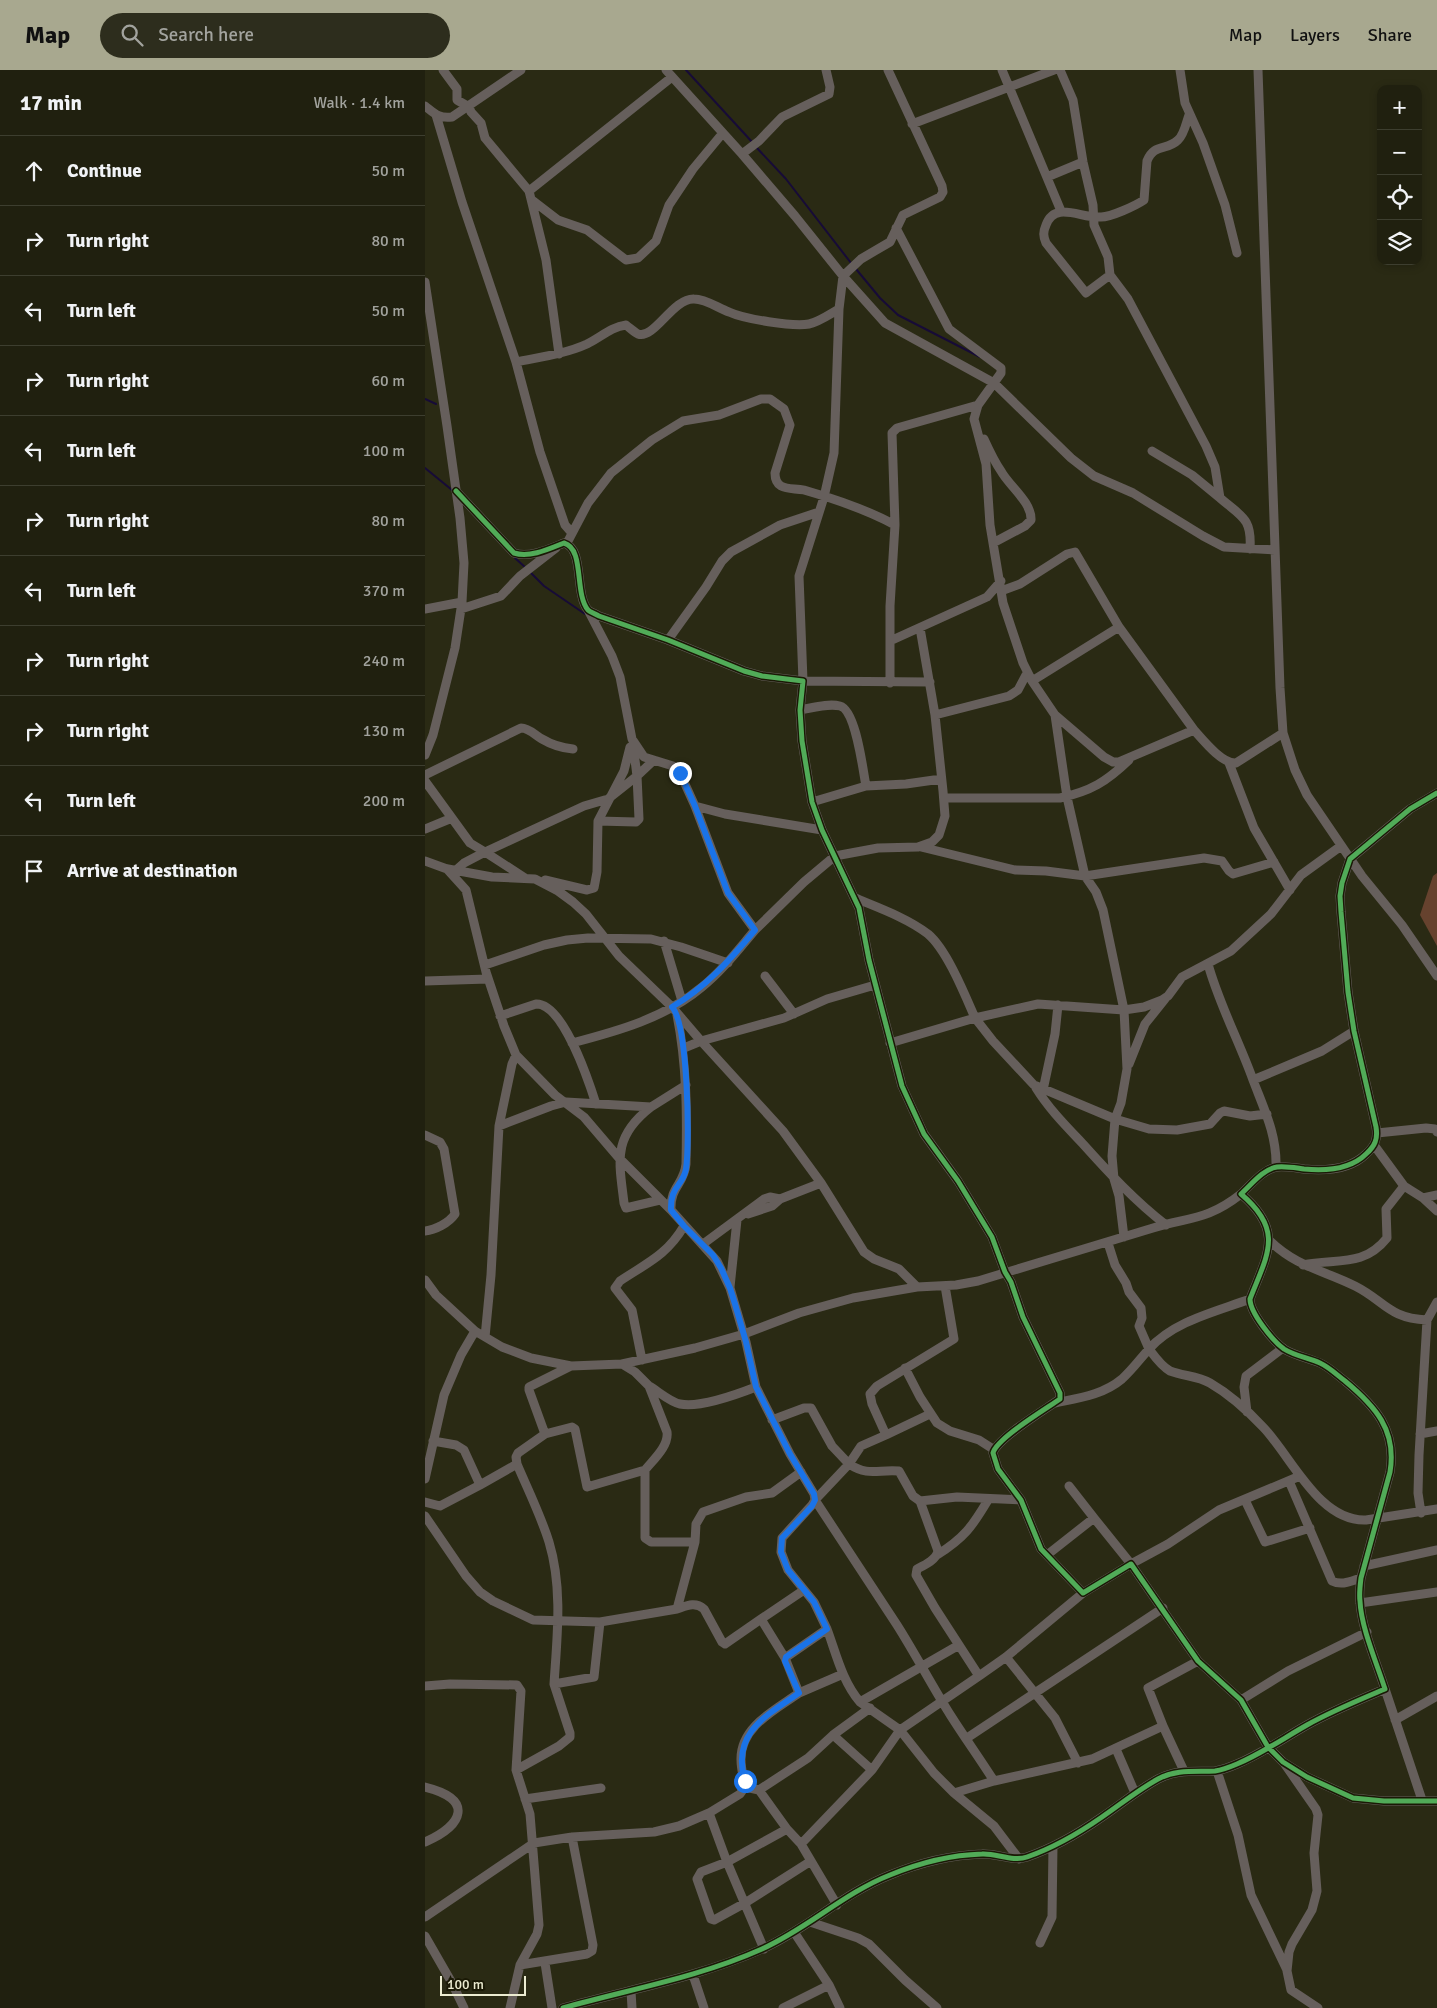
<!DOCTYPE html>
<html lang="en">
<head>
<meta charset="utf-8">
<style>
	:root { --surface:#20200f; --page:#2d2d1d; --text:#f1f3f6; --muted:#a2a39e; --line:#3d3e2f; --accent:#a8a88f }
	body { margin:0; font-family:Signika,sans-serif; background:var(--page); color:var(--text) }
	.controls { position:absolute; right:15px; top:15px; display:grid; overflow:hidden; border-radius:10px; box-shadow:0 2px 8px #0003 }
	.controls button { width:45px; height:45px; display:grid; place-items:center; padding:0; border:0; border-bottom:1px solid var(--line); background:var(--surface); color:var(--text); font:25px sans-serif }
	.scale { position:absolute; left:15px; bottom:12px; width:86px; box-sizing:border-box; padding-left:5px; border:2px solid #ececd1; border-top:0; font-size:14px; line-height:18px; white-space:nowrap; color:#ececd1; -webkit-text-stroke:4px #1a1905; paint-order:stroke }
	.stop { position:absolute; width:15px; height:15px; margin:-11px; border:4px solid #1a73e8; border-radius:50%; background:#fff }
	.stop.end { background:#1a73e8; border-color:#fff; box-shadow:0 1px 5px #0008 }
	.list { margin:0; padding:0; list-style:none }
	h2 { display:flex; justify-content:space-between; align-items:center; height:65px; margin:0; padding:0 20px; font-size:21px }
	h2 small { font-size:16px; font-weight:400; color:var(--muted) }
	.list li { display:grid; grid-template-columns:32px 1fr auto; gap:15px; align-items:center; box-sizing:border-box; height:70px; padding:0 20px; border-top:1px solid var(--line) }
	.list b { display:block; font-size:19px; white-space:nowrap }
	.list em { font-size:16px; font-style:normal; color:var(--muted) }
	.icon { flex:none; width:28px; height:28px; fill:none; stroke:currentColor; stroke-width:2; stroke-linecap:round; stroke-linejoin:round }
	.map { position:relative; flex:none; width:1012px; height:1938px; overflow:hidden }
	header { display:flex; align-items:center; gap:30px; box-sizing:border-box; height:70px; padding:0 25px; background:var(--accent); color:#111 }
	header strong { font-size:24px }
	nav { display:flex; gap:28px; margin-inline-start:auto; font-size:18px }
	.search { width:350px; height:45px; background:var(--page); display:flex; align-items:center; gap:12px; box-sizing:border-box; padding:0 18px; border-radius:28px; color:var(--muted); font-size:19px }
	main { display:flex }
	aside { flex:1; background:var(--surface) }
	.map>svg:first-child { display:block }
	.green { fill:#66422e }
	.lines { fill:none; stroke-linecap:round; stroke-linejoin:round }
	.stream { stroke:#170b37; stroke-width:2 }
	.minor { stroke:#665f5c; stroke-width:9 }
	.cycleway-casing { stroke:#1a1905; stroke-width:8 }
	.cycleway { stroke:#51ab58; stroke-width:5 }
	.route { stroke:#1a73e8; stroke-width:6 }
</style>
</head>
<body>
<header>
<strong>Map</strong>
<div class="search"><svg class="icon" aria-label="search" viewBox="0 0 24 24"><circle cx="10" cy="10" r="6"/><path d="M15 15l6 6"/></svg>Search here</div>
<nav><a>Map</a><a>Layers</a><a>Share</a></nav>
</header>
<main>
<aside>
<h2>17 min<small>Walk · 1.4 km</small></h2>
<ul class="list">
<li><svg class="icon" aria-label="ahead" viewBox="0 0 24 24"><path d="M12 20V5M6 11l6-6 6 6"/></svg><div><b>Continue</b></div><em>50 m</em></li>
<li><svg class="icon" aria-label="right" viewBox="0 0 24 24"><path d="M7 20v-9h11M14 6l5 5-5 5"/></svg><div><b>Turn right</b></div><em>80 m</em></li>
<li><svg class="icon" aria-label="left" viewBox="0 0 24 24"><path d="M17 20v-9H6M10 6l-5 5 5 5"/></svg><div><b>Turn left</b></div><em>50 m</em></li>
<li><svg class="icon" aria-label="right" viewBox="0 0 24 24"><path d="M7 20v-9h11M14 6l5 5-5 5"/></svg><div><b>Turn right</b></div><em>60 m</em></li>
<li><svg class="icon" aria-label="left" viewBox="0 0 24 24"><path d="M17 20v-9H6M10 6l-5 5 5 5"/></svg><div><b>Turn left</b></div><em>100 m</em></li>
<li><svg class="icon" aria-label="right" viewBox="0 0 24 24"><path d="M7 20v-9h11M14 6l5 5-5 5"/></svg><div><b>Turn right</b></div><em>80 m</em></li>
<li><svg class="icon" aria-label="left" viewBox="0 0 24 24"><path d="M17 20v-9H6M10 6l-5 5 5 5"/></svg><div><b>Turn left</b></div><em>370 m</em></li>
<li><svg class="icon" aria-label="right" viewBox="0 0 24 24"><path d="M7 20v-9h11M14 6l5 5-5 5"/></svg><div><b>Turn right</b></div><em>240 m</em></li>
<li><svg class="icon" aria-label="right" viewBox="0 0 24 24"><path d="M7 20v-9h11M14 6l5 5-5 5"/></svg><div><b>Turn right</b></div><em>130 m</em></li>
<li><svg class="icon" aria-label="left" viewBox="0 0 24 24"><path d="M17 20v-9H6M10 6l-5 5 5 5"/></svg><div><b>Turn left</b></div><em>200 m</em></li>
<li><svg class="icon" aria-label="arrive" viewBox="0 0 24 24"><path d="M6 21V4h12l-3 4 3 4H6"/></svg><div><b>Arrive at destination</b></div></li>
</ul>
</aside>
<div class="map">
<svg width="1012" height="1938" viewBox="0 0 1012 1938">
	<rect width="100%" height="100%" fill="#2a2a14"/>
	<!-- green -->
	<path class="green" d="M 1012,803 L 1012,876 L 995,845 L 1008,806 Z"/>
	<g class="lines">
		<!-- stream -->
		<path class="stream" d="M 261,0 L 328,73
			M 331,77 L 361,109 L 426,193
			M 431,199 L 455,228 L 473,245 L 555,287
			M 0,329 L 11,334
			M 0,398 L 27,420
			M 90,488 L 101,498
			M 104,501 L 119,516 L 160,544"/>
		<!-- minor -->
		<path class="minor" d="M 18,0 L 32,19 L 32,30 L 44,37 L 46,42 L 56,53 L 60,68 L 104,121 L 121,190 L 134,284
			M 241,0 L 317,84 L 370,146 L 418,206 L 460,253 L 569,313 L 646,388 L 669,406 L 708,423 L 778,466 L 799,477 L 850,480
			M 463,0 L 517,116 L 518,122 L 515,127 L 478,145 L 465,172 L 436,189 L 418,206 L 414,239 L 409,383 L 399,427 L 374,506 L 378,611 L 505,612
			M 577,0 L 636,141
			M 635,0 L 648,30 L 658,92 L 668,135 L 669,155 L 683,187 L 685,205 L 703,229 L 781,376 L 790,397 L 795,428 C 817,447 827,448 825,479
			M 755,0 L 760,33 L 778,73 L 800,135 L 812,183
			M 833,0 L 855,618 L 858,663 L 870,700 L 882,725 L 937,806 L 977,855 L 1012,906
			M 0,36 C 9,43 14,49 27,47 L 96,0
			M 11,45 L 37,132 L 91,292 L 115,382 L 140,455 L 147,463
			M 487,54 L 629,0
			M 317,84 L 334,71 L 357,47 L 404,24 L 405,17 L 401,0
			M 622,107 L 658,92
			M 104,121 L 247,7
			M 107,130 L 133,150 L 162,160 L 201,190 L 213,188 L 231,171 L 244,135 L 268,99 L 297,64
			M 471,158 L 524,259 L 576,298 L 576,303 L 553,335 L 549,349 L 561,394 L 565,455 L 578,533 L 598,593 L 607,611 L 630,645 L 679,687 L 688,692 L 694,692 L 769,660 C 778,670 797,694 811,693 L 858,663
			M 685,205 L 661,223 L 621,173 C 618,166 618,162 621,155 C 630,130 657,149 676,147 C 686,147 710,136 719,130 L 722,91 C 729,73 742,81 753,70 C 759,65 761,53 764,45
			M 0,212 L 22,356 L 35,448 L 39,493 L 37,532 L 30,578 L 8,665 L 0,685
			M 91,292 C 115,287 140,284 162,274 C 176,267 186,257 201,255 C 205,258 209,262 213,264 C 229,270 248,228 269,229 C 281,229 293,238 304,242 C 319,249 368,257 384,254 C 394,252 405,244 414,239
			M 559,369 C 564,380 569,391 576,401 C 584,416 607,432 606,450 L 600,456 L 568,473
			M 727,381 L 767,405 L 795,428
			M 31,421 L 89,483 C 105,488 124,479 139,473 C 160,479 149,523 163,540 C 165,542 171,544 174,546 L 243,570 L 319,601 L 337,606 L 378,611 L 375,640 L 377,671 L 387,732 L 397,760 L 434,838 L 444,890 L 477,1016 L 499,1064 L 533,1111 L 567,1167 L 580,1202 L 586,1212 L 598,1247 L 635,1323 L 635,1329 C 621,1339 572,1368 568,1383 L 573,1399 L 596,1430 L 616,1479 L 658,1523 L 706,1494 L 773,1591 L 816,1630 L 843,1677 L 858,1692 L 882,1707 L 928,1728 L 959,1731 L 1012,1731
			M 142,473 L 163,433 L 186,403 L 227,370 L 258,351 L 294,345 L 336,329 L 345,329 L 359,339 L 365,355 L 350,403 C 350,408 351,413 356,416 C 363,420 371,418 379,420 C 410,429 441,439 470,455
			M 576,521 L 595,514 L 642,484 L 650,482 L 694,557
			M 0,539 L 37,532
			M 36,539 L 76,526 L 95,506 L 131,478
			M 243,570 L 281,517 L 297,491 L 306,482 L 355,455 L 394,442
			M 465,571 L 562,527 L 576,511
			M 607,611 L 694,557 L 769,660
			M 465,613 L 465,536 L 470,455 L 467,363 L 472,358 L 553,335
			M 375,640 C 387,638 403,633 415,636 C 431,640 438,701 441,716
			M 510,645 L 584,626 L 593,620 L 602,603
			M 804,693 L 829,758 L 865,820
			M 0,705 L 96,658 C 104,658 110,665 117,669 C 127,675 137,678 148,679
			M 0,711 L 45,773 L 60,782 L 159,736 L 183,729 L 212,706 L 208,674
			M 519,728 L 635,728 C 666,721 681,712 704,690
			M 387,732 L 441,716 L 481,714 L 516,709
			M 270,736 L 300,744 L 397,760
			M 173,751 L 211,752 L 214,749 L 212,706 L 229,690
			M 0,759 L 27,748
			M 496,777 L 590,800 L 621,801 L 660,806 L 779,788 L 797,791 L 804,801 L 808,804 L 849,792
			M 0,791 L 22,799 L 41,820 L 61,902 L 79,956 L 91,985 L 130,1025 L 159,1047 L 194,1088 L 246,1140 L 292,1191 L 305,1218 L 321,1272 L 331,1317 L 365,1384 L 389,1424 L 390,1430 L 387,1435 L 357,1468 L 356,1482 L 363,1500 L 389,1532 L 402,1559 L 360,1588 L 374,1623 C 350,1640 315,1657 316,1690 C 316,1700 319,1708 320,1717 L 315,1724 L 284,1743 L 254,1756 L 229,1762 L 147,1767 L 109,1773 L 0,1847
			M 23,799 L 67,807 L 110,809 L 133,821 L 148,832 L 161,844 L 194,886 L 247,937 L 276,971 L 359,948 L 402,929 L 450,915
			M 30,801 L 39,793 L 60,782 L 100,808
			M 120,810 L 162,820 L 169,818 L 172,802 L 173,751 L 199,701 L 205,677
			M 430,828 C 454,838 482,848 503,864 C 522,880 540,925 550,948 L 613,934 L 699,940 L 678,840 L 671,822 L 660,806 L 642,727 L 630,645
			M 330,860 L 379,812 L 410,786 L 453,778 L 493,777 L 507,772 L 514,765 L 520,746 L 518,721 L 510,645 L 495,558
			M 239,871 L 257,931
			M 783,894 C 794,934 814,971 828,1010
			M 60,895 L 119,875 L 142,870 L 163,868 L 226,869 L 256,877 L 303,893
			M 340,906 L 369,944
			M 0,911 L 63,909
			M 75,946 L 111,934 C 138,933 164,1012 171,1034
			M 147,973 C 193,961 240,948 277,917 C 297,901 313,880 330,860 L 303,823 L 270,736 L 255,703 L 248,696 L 219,687 L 207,669 L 195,607 L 187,586 L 163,540
			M 465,973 L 550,948 L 568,971 L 609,1015 L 690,1049 L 724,1059 L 752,1060 L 785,1054 L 795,1043 L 799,1041 L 825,1046 L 842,1044
			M 259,978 L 276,971 L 358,1061 L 396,1113 L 439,1182 L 449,1189 L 474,1199 L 492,1217
			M 704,994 L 720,954 L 740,929
			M 611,1018 C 624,1039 641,1056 658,1074 C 684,1103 710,1131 741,1155
			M 618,1020 L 630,964 L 633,935
			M 226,1037 C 187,1067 194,1091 199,1133 L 201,1138 L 235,1130
			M 74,1056 L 126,1036 L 141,1032 L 226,1037 L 261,1015
			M 952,1063 L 1001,1058 L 1010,1059 L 1012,1062
			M 0,1065 L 15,1072 L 19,1079 L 30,1144 C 24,1153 10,1160 0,1161
			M 949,1075 L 979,1116 L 998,1128 L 1012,1141
			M 851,1097 C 852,1065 839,1039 828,1010 L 897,981 L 929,961
			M 998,1128 L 1012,1125
			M 246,1140 C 245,1116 259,1115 261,1094 C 262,1044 262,995 252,945
			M 323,1144 L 347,1136 L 355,1129 L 396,1113
			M 699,1167 L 694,1126 L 689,1109 L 687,1086 L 690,1049 L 696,1033 L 702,999 L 699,940 L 719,937 L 737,930 L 743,926 L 757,907 L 806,881 L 846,844 L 876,805 L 916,776
			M 845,1171 C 872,1197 898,1200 930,1216 C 960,1231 963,1248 1002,1250 L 1012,1232
			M 683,1173 L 690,1195 L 701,1213 L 704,1222 L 716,1238 L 717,1248 L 714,1256 L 724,1279 C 749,1251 790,1242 825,1229
			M 278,1174 L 339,1129 L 345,1127 L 355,1129
			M 878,1195 C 911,1188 938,1198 962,1168 L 961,1139 L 979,1116
			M 0,1210 L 11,1225 L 50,1261 L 77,1277 L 106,1288 L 146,1296 L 197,1294 L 270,1278 L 319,1264 L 374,1243 L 428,1228 L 492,1217 L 531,1215 L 553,1211 C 611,1193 670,1176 728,1158 C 765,1147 783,1150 816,1124
			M 305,1217 L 312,1150
			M 60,1267 L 66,1205 L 74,1056 L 87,994 L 91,985
			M 217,1290 L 207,1240 L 190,1218 L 195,1211 C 222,1193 242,1185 259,1156
			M 197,1294 L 210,1302 L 224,1316 L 242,1362 C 244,1376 228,1390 220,1400
			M 146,1296 L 104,1317 L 104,1320 L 120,1364 L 147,1357 L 150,1359 L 162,1417 L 220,1400 L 220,1468 L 226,1472 L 270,1472
			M 480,1298 L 495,1327 L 512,1353 L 525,1361 L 554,1370 L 568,1379
			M 224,1316 C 233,1321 245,1332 255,1334 C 274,1338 313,1324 331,1317
			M 630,1333 C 654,1328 678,1325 697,1309 C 707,1300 715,1289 724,1279 C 730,1287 736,1296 745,1301 C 758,1306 773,1306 785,1313 C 804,1324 823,1341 838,1357 C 866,1386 894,1452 941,1450 L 1012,1439
			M 822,1342 L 819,1317 L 821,1306 L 858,1278
			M 347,1350 L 379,1338 L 386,1338 L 407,1376 L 424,1394 L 436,1376 L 461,1365 L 447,1334 L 445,1324 L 452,1316 L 529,1269 L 520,1216
			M 995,1364 L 1012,1361
			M 461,1365 L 505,1344
			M 92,1394 L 91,1387 L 93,1383 L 120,1364
			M 0,1409 L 19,1325 L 36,1285 L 50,1261
			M 864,1411 L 907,1511 C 917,1516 926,1511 936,1508
			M 55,1415 L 92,1394 C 103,1420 116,1446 124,1472 C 138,1518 132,1568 129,1614
			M 644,1416 L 669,1448
			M 820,1430 L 840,1472 L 885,1458
			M 495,1431 L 532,1427 L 596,1430
			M 0,1432 L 15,1436 L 55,1415 L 39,1380 L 31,1375 L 8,1371
			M 996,1443 L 993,1423 L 994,1385 L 1002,1250
			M 0,1446 L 41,1506 L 55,1522 L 68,1531 L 108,1550 L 175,1552
			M 512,1485 C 539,1468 547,1457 563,1430
			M 622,1485 L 669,1448 L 706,1494 L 743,1474 L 794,1440 L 875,1406
			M 939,1496 L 1012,1480
			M 935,1533 L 1012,1522
			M 252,1539 C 261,1536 270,1531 279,1539 L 297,1572 L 300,1574 L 336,1549 L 360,1588
			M 336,1549 L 379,1520
			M 402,1559 C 411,1583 417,1611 435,1632 L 475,1660 L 509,1703 L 529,1723
			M 581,1587 L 630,1648 L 653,1693
			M 554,1606 L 581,1587 L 658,1523
			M 0,1616 L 25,1614 L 92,1615 L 96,1621 L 91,1700
			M 960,1619 L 997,1730
			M 374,1623 L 418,1604
			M 816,1630 L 863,1601 L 942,1562
			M 435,1632 L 534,1575
			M 970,1650 L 1012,1626
			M 738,1656 L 759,1701
			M 542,1668 L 738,1538
			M 691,1679 L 710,1723
			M 859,1693 L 891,1739 L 893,1745 L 889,1783 L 892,1821 L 887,1840 L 867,1874 L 864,1882 L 862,1901 L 866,1920 L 893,1938
			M 447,1700 L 475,1660 L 554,1606 L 510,1538 L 491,1505 L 492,1499 C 500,1495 511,1490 513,1481 L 495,1431 L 488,1426 L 474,1401 C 453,1399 444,1407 424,1394 L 390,1430 L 472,1555 C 491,1585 507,1616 526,1646 C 540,1668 555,1689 569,1711 L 529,1723 L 569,1756 L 594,1789
			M 792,1701 L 813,1765 L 826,1825 L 862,1900
			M 569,1711 L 667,1689 L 738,1656 L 723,1618 L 773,1591
			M 0,1717 C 49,1729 39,1755 0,1772
			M 320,1717 L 334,1720 L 383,1688 L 408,1665 L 445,1638
			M 334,1720 L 362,1759 L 376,1774 L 412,1835
			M 100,1729 L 176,1718
			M 284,1743 L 302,1792 L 339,1879
			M 362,1759 L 302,1792 L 276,1802 L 272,1809 L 286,1849 L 289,1850 L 320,1833 L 386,1791
			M 376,1774 L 447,1700 L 408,1665
			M 385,1852 L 433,1868 L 444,1874 L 480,1910 L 512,1938
			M 369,1862 L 404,1915 L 415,1938
			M 0,1866 L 27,1913 L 39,1938
			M 615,1873 L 627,1847 L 628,1776
			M 120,1893 L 127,1938
			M 95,1895 L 162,1884 L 167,1881 L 168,1875 L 147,1767
			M 268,1905 L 279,1938
			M 206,1921 L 207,1938
			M 85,1938 L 95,1895 L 112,1864 L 114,1855 L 105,1744 L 91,1700 L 134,1676 L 145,1667 L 145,1663 L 129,1614 L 169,1607 L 175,1552 L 252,1539 L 270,1472 L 271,1454 L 278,1442 L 321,1427 L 347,1423 L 376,1402
			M 138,1938 C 205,1919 272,1908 337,1879 C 382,1859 419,1823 465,1805 C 494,1793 526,1785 557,1784 C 571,1783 588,1792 602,1787 C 628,1778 654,1763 677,1747 C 696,1734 713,1720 733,1709 C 752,1699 770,1702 790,1701 C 797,1700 805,1697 812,1694 C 836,1684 859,1668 882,1655 C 907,1641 934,1630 960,1619 C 952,1594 936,1557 935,1531 C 934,1524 935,1516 936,1508 L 965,1402 C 972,1360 950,1336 920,1311 C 912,1305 904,1297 895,1293 C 884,1288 870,1286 859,1279 C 848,1271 825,1243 825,1229 C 842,1185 860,1161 816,1124 C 826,1115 838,1099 852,1097 C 861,1096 871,1098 879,1099 C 900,1101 926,1099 941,1084 C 950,1076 953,1069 951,1057 L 929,961 L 923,922 L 916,842 L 915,826 L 917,813 L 925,789 L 985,739 L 1012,723
			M 358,1938 L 404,1915"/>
		<!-- cycleway casing -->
		<g class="cycleway-casing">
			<path id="cycleway" d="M 31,421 L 89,483 C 105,488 124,479 139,473 C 160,479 149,523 163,540 C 165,542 171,544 174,546 L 243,570 L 319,601 L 337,606 L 378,611 L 375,640 L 377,671 L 387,732 L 397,760 L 434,838 L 444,890 L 477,1016 L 499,1064 L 533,1111 L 567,1167 L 580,1202 L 586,1212 L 598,1247 L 635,1323 L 635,1329 C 621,1339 572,1368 568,1383 L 573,1399 L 596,1430 L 616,1479 L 658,1523 L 706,1494 L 773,1591 L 816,1630 L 843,1677 L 858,1692 L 882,1707 L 928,1728 L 959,1731 L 1012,1731
				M 138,1938 C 205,1919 272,1908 337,1879 C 382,1859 419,1823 465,1805 C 494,1793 526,1785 557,1784 C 571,1783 588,1792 602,1787 C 628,1778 654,1763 677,1747 C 696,1734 713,1720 733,1709 C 752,1699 770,1702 790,1701 C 797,1700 805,1697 812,1694 C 836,1684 859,1668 882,1655 C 907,1641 934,1630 960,1619 C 952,1594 936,1557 935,1531 C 934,1524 935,1516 936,1508 L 965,1402 C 972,1360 950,1336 920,1311 C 912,1305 904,1297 895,1293 C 884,1288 870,1286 859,1279 C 848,1271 825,1243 825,1229 C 842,1185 860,1161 816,1124 C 826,1115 838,1099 852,1097 C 861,1096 871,1098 879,1099 C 900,1101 926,1099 941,1084 C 950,1076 953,1069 951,1057 L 929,961 L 923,922 L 916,842 L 915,826 L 917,813 L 925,789 L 985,739 L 1012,723"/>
		</g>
		<!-- cycleway -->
		<use href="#cycleway" class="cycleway"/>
	</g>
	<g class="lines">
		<!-- route -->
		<path class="route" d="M 255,703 L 270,736 L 303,823 L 330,860 C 304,891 281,917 247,937 C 263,954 265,1073 261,1099 C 258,1116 245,1116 246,1140 L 259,1156 L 288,1185 L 296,1198 L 305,1218 L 310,1234 L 321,1272 L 331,1317 L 365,1384 L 389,1424 L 390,1430 L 387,1436 L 357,1468 L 356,1482 L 363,1500 L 389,1532 L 402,1559 L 361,1587 L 360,1591 L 374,1623 C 340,1646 306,1664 320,1711"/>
	</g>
</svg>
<div class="controls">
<button>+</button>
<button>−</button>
<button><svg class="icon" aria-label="locate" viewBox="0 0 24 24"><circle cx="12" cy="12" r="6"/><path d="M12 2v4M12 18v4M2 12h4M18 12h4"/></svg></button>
<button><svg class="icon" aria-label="layers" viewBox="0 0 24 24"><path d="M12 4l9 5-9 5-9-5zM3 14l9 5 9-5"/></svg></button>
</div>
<div class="scale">100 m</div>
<div class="stop" style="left:320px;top:1711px"></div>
<div class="stop end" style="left:255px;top:703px"></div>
</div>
</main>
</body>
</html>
